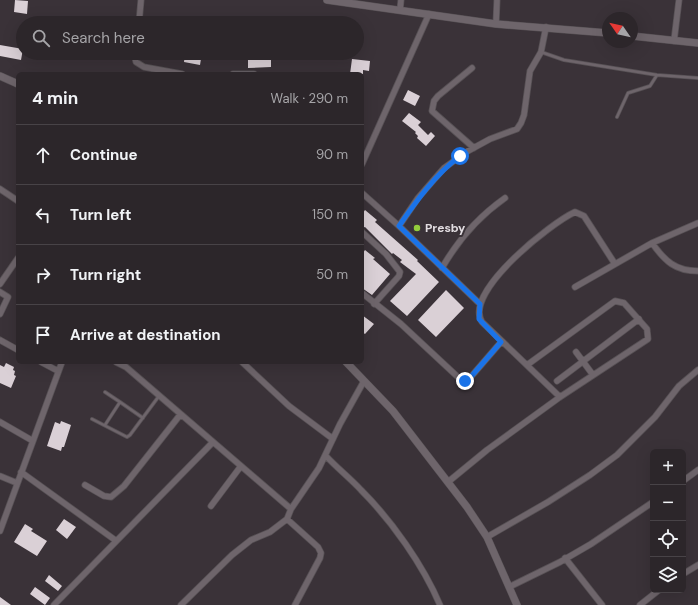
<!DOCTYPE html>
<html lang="en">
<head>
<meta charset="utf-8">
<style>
	:root { --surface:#2c262a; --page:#342e32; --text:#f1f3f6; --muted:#a6a5a8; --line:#484347 }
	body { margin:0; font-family:"DM Sans",sans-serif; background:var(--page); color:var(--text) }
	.controls { position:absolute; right:12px; bottom:12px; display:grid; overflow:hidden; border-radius:6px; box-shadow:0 4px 16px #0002 }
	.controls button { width:36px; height:36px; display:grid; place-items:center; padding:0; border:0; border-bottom:1px solid var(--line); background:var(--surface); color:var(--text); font:20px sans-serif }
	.compass { position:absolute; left:602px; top:12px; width:36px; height:36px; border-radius:50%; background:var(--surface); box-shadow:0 4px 16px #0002; rotate:304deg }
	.stop { position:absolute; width:12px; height:12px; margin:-9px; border:3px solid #1a73e8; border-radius:50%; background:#fff }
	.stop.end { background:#1a73e8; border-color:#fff; box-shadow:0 1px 4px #0008 }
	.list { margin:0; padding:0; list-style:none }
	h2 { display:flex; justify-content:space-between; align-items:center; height:52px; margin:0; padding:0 16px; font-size:17px }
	h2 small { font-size:13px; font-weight:400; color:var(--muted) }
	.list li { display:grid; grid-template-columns:26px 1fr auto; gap:12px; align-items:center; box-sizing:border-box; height:60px; padding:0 16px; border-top:1px solid var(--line) }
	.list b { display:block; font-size:15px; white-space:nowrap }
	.list em { font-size:13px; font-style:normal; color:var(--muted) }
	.icon { flex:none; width:22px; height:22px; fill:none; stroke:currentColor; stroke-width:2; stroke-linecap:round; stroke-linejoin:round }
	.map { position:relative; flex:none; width:698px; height:605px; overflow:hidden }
	.search { position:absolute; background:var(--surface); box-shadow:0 4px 16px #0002; left:16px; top:16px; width:348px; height:44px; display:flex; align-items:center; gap:10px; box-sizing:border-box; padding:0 14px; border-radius:22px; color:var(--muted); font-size:15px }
	.panel { position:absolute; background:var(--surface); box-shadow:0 4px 16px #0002; left:16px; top:72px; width:348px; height:292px; border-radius:6px }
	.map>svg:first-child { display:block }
	.building { fill:#dad0d6 }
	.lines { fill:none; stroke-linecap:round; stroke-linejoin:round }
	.service-casing { stroke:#575155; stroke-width:4 }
	.minor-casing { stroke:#575155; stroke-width:7 }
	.tertiary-casing { stroke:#575155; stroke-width:8 }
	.service { stroke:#6e656b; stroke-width:2.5 }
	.minor { stroke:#6e656b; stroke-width:5.5 }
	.tertiary { stroke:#6e656b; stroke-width:7 }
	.route { stroke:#1a73e8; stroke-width:5 }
	.poi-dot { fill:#94cc3c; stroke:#3a3238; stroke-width:1.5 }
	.labels { text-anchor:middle; stroke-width:4; stroke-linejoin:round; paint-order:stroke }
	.poi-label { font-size:12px; font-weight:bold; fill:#e2dde1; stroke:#3a3238; text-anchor:start }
</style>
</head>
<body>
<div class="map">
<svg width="698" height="605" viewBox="0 0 698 605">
	<rect width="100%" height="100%" fill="#3a3238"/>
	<!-- building -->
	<path class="building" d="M 15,0 L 28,1 L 27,14 L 14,12 Z
		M 0,45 L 23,49 L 21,60 L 0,56 Z
		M 92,53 L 114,53 L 112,60 L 92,55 Z
		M 185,53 L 202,53 L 200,65 L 184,62 Z
		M 248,53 L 271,53 L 271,67 L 248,68 Z
		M 352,59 L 370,61 L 369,71 L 363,70 L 363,74 L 350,74 Z
		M 408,90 L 420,96 L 415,106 L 403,100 Z
		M 409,113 L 421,122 L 418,125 L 428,135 L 431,132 L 435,136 L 426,146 L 417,138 L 418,136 L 415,133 L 416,132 L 402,121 Z
		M 365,210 L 377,220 L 375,222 L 418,260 L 417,261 L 439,282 L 407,316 L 390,301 L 416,274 L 400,262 L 402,260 L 393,253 L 392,254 L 365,227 L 362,228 L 362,214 Z
		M 365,250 L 375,258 L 373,259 L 390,274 L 372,295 L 362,288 L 362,254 Z
		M 446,290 L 464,308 L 436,337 L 418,320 Z
		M 362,315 L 374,324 L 365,334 L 362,332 Z
		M 6,363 L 14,367 L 13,370 L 15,371 L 14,375 L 16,376 L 11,388 L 0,383 L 0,365 L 4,367 Z
		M 61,421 L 71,425 L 64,447 L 62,447 L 61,451 L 47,446 L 55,422 L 60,424 Z
		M 64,519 L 76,527 L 67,539 L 56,530 Z
		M 25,524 L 33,529 L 31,531 L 47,541 L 37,556 L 14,542 Z
		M 49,575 L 62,586 L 58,591 L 45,581 Z
		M 35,587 L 50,598 L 45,605 L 30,594 Z
		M 0,597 L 11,605 L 0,605 Z"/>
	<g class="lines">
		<!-- service casing -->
		<g class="service-casing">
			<path id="service" d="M 541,52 L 564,60 L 657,75 L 698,78
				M 617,117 L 628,93 L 650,86 L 657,75
				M 105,392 L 120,402
				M 92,419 L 127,437 L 130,435 L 159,396
				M 105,425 L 120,402 L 143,418"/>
		</g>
		<!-- minor casing -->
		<g class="minor-casing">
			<path id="minor" d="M 400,10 L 401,0
				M 139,23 L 141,0
				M 496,24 L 497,0
				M 674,41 L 679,0
				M 134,53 L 136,62 L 144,67 L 182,74
				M 472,68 L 438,96 L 434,101 L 432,111 L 474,148
				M 233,74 L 254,74
				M 362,164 L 429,14
				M 0,189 L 18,201
				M 362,193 L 399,226 L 480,304
				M 399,226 L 418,198 L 444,168 L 468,151 L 490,139 L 517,129 L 521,123 L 524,115 L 530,71 L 541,52 L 546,27
				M 362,232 L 386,254 L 400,272 L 399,276 L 374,304
				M 652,243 C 665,261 675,271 698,271
				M 442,268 C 458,240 478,217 505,198
				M 0,284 L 18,258
				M 575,287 L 652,243 L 698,223
				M 0,292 L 8,297 L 0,314
				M 362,293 L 401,324 L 460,379 L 469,379 L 501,342
				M 0,340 L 18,350
				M 576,352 L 593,375
				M 41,362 L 58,371
				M 116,362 L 126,367 L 291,509
				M 242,362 L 289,406 L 333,439
				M 557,381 L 639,319
				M 560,397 L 482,322 C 463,292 551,223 575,212 L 584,216 L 615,264
				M 0,422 L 33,441
				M 326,456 C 337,468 350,478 361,490 C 392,521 423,565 440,605
				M 21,472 L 115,540
				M 0,476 L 17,483
				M 683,481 L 698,470
				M 448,482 L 487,450 L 560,397 L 648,339 L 647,329 L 624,303 L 615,301 L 527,365
				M 85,485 L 104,496 L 111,497 L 124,486 L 180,415
				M 211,506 L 241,466
				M 287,519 L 318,547 L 321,553 L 320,558 L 295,605
				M 0,531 L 62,362
				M 487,537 L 548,502 L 590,475 L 617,455 L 655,417 L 679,386 L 698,370
				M 565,558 L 602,605
				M 683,574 L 698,565
				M 509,587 L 560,562 L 591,544 L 653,502
				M 54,605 L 213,442
				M 181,605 L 232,555 L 251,540 L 270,532 L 287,519 L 291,509 L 319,468 L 340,424 L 364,381
				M 640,605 L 659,590"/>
		</g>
		<!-- tertiary casing -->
		<g class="tertiary-casing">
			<path id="tertiary" d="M 327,0 L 496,24 L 608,33
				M 632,36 L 698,43
				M 0,76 L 18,84
				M 346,362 L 393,411 L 467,507 L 487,537 L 517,605"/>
		</g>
		<!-- service -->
		<use href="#service" class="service"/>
		<!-- minor -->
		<use href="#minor" class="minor"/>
		<!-- tertiary -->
		<use href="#tertiary" class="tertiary"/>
	</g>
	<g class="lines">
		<!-- route -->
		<path class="route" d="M 460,156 C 435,175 417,200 399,226 L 480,304 L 479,319 L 501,342 L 469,379 L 465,381"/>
	</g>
	<!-- markers -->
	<circle class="poi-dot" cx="417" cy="228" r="4"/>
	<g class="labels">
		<!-- poi labels -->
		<g class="poi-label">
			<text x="425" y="232">Presby</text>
		</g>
	</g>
</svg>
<div class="controls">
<button>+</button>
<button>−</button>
<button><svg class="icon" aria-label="locate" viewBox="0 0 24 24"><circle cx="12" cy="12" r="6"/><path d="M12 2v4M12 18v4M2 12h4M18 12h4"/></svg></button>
<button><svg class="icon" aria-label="layers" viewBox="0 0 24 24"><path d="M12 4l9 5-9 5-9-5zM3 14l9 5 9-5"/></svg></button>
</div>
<svg class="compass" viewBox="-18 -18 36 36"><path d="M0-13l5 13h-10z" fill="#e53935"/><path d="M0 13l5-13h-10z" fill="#a6a5a8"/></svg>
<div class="stop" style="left:460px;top:156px"></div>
<div class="stop end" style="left:465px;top:381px"></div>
<div class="search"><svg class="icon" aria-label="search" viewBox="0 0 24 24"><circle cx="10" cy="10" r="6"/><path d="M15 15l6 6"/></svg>Search here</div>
<section class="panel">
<h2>4 min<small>Walk · 290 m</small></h2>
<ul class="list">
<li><svg class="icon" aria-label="ahead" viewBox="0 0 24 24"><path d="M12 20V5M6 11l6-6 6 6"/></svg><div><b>Continue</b></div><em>90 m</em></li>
<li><svg class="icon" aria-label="left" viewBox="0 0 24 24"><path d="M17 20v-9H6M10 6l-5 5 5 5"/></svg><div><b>Turn left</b></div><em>150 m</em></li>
<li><svg class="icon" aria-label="right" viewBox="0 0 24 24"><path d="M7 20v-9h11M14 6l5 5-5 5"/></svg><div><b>Turn right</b></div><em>50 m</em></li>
<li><svg class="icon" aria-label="arrive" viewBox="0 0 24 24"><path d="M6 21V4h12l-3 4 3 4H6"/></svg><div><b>Arrive at destination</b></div></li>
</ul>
</section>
</div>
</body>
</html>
